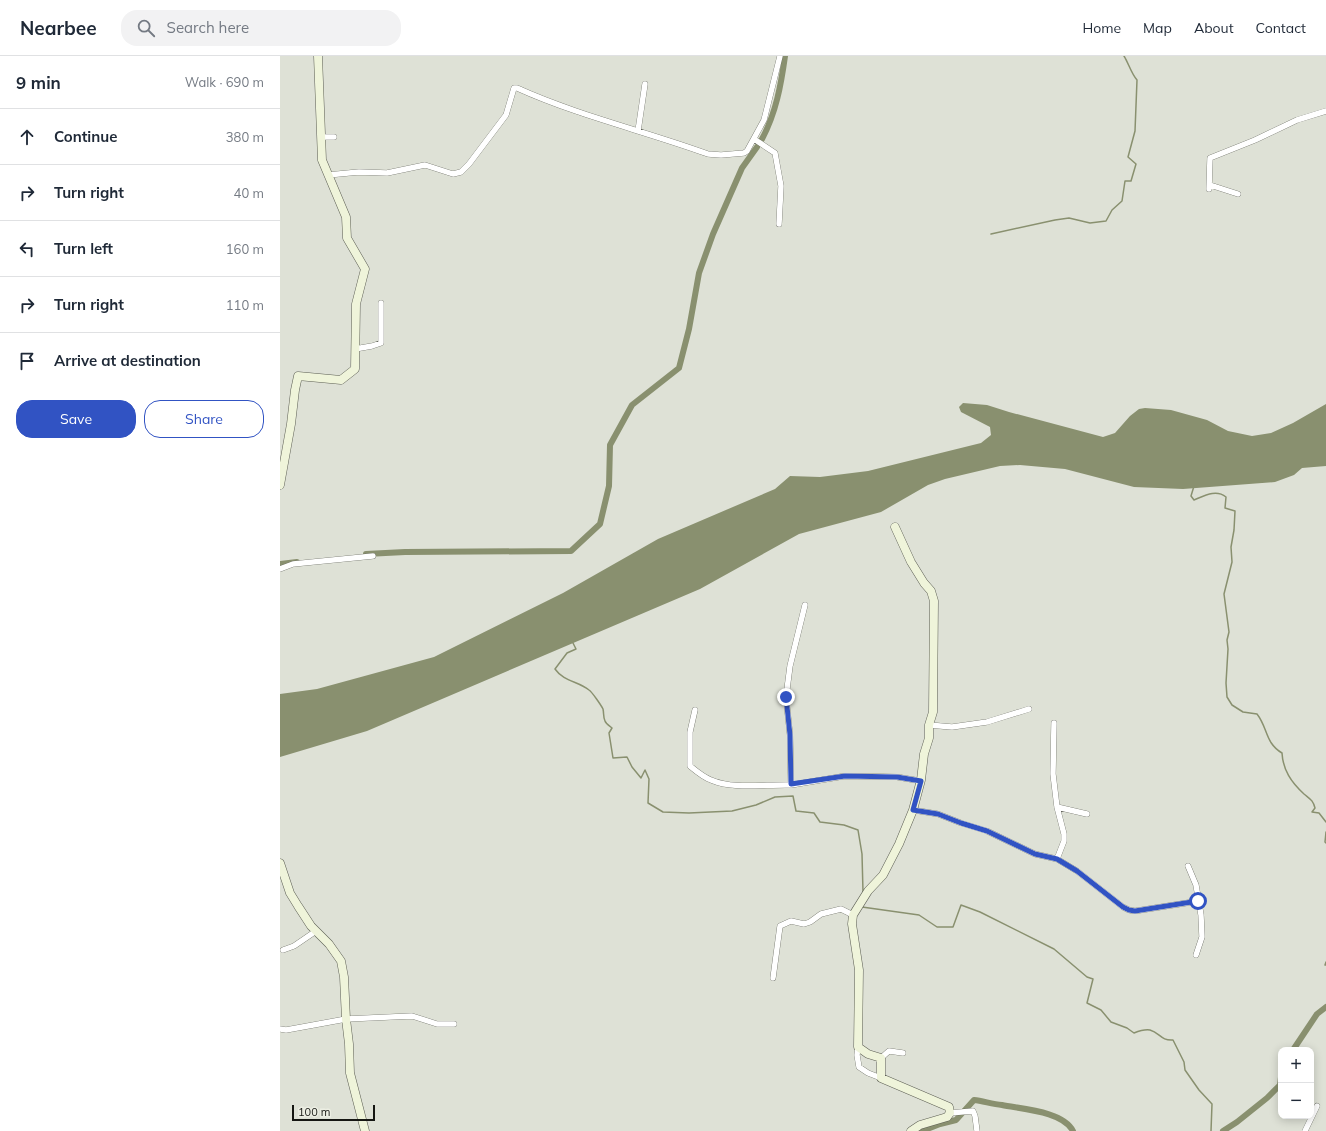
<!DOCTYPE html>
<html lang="en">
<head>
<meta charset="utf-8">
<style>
	:root { --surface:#fff; --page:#f2f2f3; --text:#1f2937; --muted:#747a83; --line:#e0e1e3; --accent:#3153c3 }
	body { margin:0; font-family:Mulish,sans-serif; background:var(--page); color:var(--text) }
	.controls { position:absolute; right:12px; bottom:12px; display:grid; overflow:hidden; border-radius:8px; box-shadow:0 2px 10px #0003 }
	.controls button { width:36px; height:36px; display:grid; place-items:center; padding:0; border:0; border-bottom:1px solid var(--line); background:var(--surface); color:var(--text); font:20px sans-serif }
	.scale { position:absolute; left:12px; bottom:10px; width:83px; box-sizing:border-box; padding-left:4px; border:2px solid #151612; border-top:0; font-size:11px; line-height:14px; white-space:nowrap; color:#151612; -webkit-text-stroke:3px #eceee3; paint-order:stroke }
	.stop { position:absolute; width:12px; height:12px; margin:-9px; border:3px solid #3153c3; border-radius:50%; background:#fff }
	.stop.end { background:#3153c3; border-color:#fff; box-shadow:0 1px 4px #0008 }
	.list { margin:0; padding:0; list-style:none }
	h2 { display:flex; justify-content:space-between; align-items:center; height:52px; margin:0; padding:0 16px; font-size:17px }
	h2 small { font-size:13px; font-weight:400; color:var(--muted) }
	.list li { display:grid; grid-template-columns:26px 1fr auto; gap:12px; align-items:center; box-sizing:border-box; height:56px; padding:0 16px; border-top:1px solid var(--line) }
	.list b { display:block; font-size:15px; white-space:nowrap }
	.list em { font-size:13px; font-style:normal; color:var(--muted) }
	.actions { display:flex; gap:8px; padding:12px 16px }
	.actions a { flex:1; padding:9px 0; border:1px solid var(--accent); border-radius:16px; text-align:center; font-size:14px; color:var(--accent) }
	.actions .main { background:var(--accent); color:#fff }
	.icon { flex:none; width:22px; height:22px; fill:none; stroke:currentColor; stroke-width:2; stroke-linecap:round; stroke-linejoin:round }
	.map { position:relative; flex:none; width:1046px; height:1075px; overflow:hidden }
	header { display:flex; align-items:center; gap:24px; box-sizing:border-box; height:56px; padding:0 20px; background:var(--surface); border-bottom:1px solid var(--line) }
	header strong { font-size:19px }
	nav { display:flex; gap:22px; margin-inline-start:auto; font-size:14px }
	.search { width:280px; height:36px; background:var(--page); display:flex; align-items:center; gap:10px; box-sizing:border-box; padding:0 14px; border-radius:16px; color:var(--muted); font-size:15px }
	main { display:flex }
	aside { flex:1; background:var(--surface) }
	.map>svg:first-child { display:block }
	.water { fill:#89906f }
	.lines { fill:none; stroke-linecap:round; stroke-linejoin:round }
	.stream { stroke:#89906f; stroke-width:1.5 }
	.canal { stroke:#89906f; stroke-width:6 }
	.street-casing { stroke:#5c5e54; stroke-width:6 }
	.secondary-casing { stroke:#5c5e54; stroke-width:9 }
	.street { stroke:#fff; stroke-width:5.5 }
	.secondary { stroke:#eff4da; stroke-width:8 }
	.route { stroke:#3153c3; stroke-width:5 }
</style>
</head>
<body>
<header>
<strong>Nearbee</strong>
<div class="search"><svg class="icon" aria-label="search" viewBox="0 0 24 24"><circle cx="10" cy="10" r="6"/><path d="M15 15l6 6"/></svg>Search here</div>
<nav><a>Home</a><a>Map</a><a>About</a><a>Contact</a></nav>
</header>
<main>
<aside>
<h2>9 min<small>Walk · 690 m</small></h2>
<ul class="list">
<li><svg class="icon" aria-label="ahead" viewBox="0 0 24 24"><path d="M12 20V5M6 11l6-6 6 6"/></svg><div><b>Continue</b></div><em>380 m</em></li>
<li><svg class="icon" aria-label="right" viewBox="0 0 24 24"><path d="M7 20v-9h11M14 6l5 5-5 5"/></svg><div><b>Turn right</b></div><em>40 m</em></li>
<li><svg class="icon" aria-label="left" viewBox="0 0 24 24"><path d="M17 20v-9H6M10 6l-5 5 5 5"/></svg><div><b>Turn left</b></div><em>160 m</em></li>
<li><svg class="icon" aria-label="right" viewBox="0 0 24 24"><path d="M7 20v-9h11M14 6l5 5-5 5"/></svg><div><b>Turn right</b></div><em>110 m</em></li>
<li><svg class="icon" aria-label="arrive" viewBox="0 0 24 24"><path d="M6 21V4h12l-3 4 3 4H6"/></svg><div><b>Arrive at destination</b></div></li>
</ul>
<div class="actions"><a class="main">Save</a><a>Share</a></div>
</aside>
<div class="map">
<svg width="1046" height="1075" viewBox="0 0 1046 1075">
	<rect width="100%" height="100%" fill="#dee1d6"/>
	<!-- water -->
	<path class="water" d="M 683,347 L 707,349 L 729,356 L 823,381 L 835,377 L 850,360 L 859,353 L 865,352 L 891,354 L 927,364 L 948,375 L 972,380 L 991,377 L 1013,367 L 1046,348 L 1046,410 L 1022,412 L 1014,419 L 995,426 L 903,433 L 854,431 L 785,413 L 740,409 L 720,410 L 665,423 L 648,429 L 601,456 L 519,478 L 420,533 L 87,675 L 0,701 L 0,638 L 37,633 L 154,601 L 283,537 L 378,483 L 495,433 L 510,420 L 540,421 L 588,415 L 701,387 L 711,379 L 710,371 L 681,356 L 679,351 Z"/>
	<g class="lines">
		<!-- stream -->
		<path class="stream" d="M 711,178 L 775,164 L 789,162 L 810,167 L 826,165 L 832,154 L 842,145 L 845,125 L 851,125 L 856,108 L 848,101 L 855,75 L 857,24 C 851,17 849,8 844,0
			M 914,430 L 911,440 L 914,444 C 924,440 936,433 946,441 L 945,452 L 955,455 L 954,474 L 951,491 L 952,506 L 944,538 L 949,576 L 947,584 L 948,593 L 946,627 L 947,641 L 952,649 L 963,656 L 977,658 C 988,672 985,687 1002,697 C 1003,714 1011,726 1024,738 C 1030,743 1033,744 1035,752 L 1032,756 L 1039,757 L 1046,766
			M 293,587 L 296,593 L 287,597 L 275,613 C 284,626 298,625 309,634 C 312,636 321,649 323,653 C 324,657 323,661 325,665 C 326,668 330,670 332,672 L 329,677 L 333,702 L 347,701 L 352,711 L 361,722 L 365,714 L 369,723 L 368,747 L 383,756 L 409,757 L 452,755 L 476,749 L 495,741 L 513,740 L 516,755 L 534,757 L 540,766 L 564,769 L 578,774 L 582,798 L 583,836
			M 1046,776 L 1045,786 L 1046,787
			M 582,851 L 639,859 L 657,871 L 673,871 L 681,849 L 700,856 L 774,893 L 807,921 L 813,923 L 807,947 L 821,954 L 831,966 L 847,972 L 854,977 C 859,975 864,973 870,974 C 880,977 881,985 893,984 L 904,1006 L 905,1014 L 919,1034 L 932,1048 L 931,1075
			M 1046,906 L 1045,909 L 1046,909"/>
		<!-- canal -->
		<path class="canal" d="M 482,83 C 496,57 501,29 505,0
			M 86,498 L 125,496 L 291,495 L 320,468 L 329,430 L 330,389 L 352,349 L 399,312 L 409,273 L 419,217 L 433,178 L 462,112 L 477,91
			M 0,508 L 17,506
			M 1013,994 L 1037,958 L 1046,951
			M 642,1075 L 660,1068 L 676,1064 L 694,1044 C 703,1045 712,1048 722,1049 C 741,1053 783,1055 793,1075
			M 943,1075 L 957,1066 L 987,1042 L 1000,1029 L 1001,1021"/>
		<!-- street casing -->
		<g class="street-casing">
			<path id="street" d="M 358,75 L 365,28
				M 41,81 L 54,81
				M 474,83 L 495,97 L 501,130 L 499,168
				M 48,119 L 79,116 L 107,117 L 145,109 L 173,118 L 181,116 L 189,108 L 226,59 L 234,32 L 237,32 C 299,60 365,75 428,98 L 441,99 L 464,97 L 467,95 L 484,64 L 500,0
				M 930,129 L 958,138
				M 929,133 L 930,102 L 975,84 L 1017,64 L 1046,55
				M 75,293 L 92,290 L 101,287 L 101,247
				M 0,513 L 13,508 L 93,500
				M 525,549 L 510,610 L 506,641 L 510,679 L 511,729 L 565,720 L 617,721 L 641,725
				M 415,654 L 410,676 L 410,710 C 416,715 423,721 431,724 C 454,734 486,728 511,729
				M 774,667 L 773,718 L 777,751 L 784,778 L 784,785 L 777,803
				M 649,669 L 672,671 L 707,666 L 749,653
				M 777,751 L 807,758
				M 633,754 L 658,758 L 681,767 L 707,775 L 755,798 L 777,803 L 797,815 L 843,851 L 849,854 L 855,855 L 919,845
				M 908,810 L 916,829 L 921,859 L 922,881 L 916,899
				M 3,894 L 14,890 L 36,875
				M 493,922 L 500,870 L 511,865 L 524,868 L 530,866 L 541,858 L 561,853 L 573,859
				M 0,973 L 6,974 L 66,963 L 132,960 L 157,968 L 174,968
				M 578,991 L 577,999 L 579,1011 L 588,1017 L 601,1022
				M 601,1002 L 609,995 L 623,997
				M 670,1057 L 693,1055 L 695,1060 L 697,1075
				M 1025,1075 L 1037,1050"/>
		</g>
		<!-- secondary casing -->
		<g class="secondary-casing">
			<path id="secondary" d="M 0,429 L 11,368 L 15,334 L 18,320 L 61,324 L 75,313 L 76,248 L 85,213 L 67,182 L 66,161 L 42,104 L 38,0
				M 615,471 L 631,506 L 644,527 L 651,535 L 654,545 L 653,656 L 649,669 L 649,682 L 644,698 L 641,724 L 633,754 L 619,788 L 603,819 L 588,835 L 573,859 L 572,868 L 579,914 L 578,991 L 588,998 L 601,1002 L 601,1022 L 669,1051 L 670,1057 L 667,1061 L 640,1069 L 631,1075
				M 0,807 L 10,837 L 18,850 L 31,870 L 49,888 L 61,905 L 64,921 L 66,963 L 69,988 L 70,1017 L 85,1075"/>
		</g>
		<!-- street -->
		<use href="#street" class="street"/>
		<!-- secondary -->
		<use href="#secondary" class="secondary"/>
	</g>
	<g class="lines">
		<!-- route -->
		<path class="route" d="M 506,641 L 510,679 L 511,728 L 565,720 L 617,721 L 641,725 L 633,754 L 658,758 L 681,767 L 707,775 L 755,798 L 777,803 L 797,815 L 843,851 L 849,854 L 855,855 L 918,845"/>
	</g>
</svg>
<div class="controls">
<button>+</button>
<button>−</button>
</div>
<div class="scale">100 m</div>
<div class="stop" style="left:918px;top:845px"></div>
<div class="stop end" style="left:506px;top:641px"></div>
</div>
</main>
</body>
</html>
